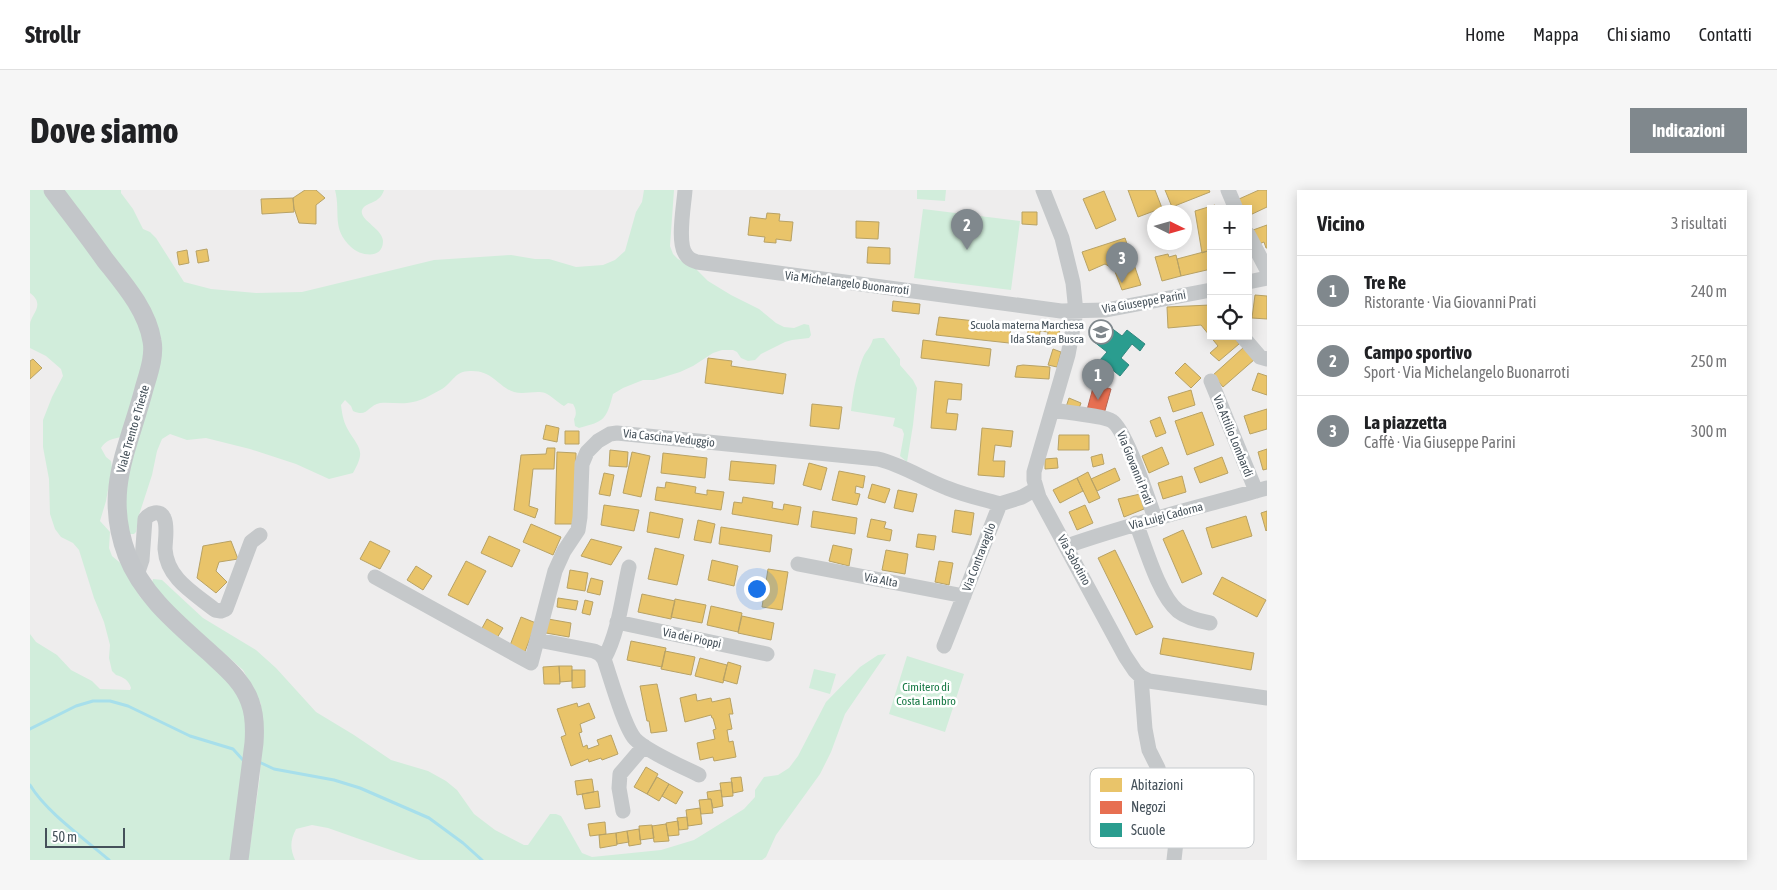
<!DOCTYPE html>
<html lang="it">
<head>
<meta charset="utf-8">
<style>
	:root { --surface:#fff; --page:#f6f6f6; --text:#202124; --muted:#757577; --line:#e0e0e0; --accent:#80888d }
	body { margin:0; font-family:"Asap Condensed",sans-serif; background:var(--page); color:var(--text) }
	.controls { position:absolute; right:15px; top:15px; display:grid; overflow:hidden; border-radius:0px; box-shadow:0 2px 12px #0003 }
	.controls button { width:45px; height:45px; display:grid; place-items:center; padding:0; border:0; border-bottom:1px solid var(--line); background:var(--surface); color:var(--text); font:25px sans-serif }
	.compass { position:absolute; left:1117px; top:15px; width:45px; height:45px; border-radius:50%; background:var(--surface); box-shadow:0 2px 12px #0003; rotate:95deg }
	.scale { position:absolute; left:15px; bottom:12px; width:80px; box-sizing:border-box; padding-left:5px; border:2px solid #45515a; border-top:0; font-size:14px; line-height:18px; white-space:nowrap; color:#45515a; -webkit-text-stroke:4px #fff; paint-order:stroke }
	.you { position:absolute; left:726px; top:398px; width:18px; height:18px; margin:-12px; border:4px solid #fff; border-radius:50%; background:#1a73e8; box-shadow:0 0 0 8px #1a73e833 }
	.badge { display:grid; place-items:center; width:32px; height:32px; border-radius:50%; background:var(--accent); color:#fff; font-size:16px; font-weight:700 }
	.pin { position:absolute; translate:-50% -41px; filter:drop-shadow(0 1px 2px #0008) }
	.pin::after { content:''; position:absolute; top:26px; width:18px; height:15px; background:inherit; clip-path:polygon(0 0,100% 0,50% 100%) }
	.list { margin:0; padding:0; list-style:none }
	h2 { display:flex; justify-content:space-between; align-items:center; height:65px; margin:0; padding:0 20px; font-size:21px }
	h2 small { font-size:16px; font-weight:400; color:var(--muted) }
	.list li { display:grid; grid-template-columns:32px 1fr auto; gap:15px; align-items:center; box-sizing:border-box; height:70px; padding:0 20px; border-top:1px solid var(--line) }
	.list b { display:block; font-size:19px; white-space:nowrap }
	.list p { margin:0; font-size:16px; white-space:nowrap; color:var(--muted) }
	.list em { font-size:16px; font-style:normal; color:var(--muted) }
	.icon { flex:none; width:28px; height:28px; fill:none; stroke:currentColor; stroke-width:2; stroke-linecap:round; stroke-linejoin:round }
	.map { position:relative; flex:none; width:1237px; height:670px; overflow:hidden; border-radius:0px }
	header { display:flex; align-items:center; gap:30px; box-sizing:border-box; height:70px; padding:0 25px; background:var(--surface); border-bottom:1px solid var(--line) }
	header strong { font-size:24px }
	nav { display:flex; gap:28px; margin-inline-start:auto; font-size:18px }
	.intro { display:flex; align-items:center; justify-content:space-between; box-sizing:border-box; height:120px; padding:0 30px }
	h1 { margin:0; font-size:35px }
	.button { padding:12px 22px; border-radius:0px; background:var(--accent); color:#fff; font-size:18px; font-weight:700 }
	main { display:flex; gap:30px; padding:0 30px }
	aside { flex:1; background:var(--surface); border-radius:0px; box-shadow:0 2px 12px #0003 }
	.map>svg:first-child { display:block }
	.green { fill:#d1eddb }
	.homes { fill:#e9c46a; stroke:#b8a265 }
	.shops { fill:#e76f51; stroke:#b66654 }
	.schools { fill:#2a9d8f; stroke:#32867f }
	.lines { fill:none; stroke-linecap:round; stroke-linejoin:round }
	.stream { stroke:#a7dfeb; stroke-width:3 }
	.minor { stroke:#c5c8ca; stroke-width:15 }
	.major { stroke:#c3c6c9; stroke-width:19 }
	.labels { text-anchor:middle; stroke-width:5; stroke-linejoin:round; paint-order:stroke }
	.street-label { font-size:12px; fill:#45515a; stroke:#fff }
	.poi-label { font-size:12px; fill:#45515a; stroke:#fff; text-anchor:end }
	.park-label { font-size:12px; fill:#187945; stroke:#fff }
	.key { fill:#fff; stroke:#c7cbce; stroke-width:1 }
	.key-label { font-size:14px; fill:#45515a }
</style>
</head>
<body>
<header>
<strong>Strollr</strong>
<nav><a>Home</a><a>Mappa</a><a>Chi siamo</a><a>Contatti</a></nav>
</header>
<div class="intro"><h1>Dove siamo</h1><a class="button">Indicazioni</a></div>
<main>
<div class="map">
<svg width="1237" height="670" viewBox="0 0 1237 670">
	<rect width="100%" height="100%" fill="#eeeded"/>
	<!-- green -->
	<path class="green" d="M 0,0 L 13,0 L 81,88 L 108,132 L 115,151 L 111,181 L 91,247 C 82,249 76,250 71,258 L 76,267 L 81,271 L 82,278 L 76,311 L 70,331 L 80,342 L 79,358 L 82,366 L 94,376 L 110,407 L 197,485 L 211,508 L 218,536 L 202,670 L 0,670 L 0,444 L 6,452 L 27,465 L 41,480 L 62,491 L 70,499 L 100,500 L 101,498 C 99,490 93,487 86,485 L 82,481 L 79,468 L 80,455 L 74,432 L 64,408 L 49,360 L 43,353 L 31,347 L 25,339 L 20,324 L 19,289 L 13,257 L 13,230 L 22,207 L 33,186 L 31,179 L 16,166 L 0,158 C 0,150 0,142 0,134 C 1,124 16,115 0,103 Z
		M 29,0 L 91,0 L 91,3 L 103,19 L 113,39 L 120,42 L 126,48 L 154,92 L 181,99 L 226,103 L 272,102 L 404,70 L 481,65 L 505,69 L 519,69 L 546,77 L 573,75 L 585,70 L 595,61 L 606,22 L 612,12 L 614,0 L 644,0 L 640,56 L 643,64 L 648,69 L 664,77 L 678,91 L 701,105 L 729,119 L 746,133 L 754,137 L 764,138 L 774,134 L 779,135 L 781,145 L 779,148 L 762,150 L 755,152 L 731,164 L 725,170 L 718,171 L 711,168 L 707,162 L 703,160 L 692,160 L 683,163 L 663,176 L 650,182 L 624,190 L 613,190 L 593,198 L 583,204 C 576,230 575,231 549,238 L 545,236 L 544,229 C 547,224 546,219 543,214 L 538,213 L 534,216 C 527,212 522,206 515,203 C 506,200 494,205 484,202 C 468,197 463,180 440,181 C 425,181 423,192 412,199 C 401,205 390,212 377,213 C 368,214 359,212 350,213 C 338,215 338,228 323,221 L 321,216 L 315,210 L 311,215 C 312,223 313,230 317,238 C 328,258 337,259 323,283 L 299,289 L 266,274 L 220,259 L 176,248 L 157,250 L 140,244 L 132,249 L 127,261 L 122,285 L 109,325 L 106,342 L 104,344 L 100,344 L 97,337 L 95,300 L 127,159 Z
		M 305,0 L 354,0 C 353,3 351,7 348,9 C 344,13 334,14 332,20 C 329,30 353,39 353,51 C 353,70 330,66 321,57 C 301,38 311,23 305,0 Z
		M 887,0 L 916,0 L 915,11 L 887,9 Z
		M 893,19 L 990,31 L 981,100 L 884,88 Z
		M 849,148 L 854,148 L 870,169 L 870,175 L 883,190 L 887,198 L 883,235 L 877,272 L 870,266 L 874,244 L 872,239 L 863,236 L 865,228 L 821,221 C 823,203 826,186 832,170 C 835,161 840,159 843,149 Z
		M 123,389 L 132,390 L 173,428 L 226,460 L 246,478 L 286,522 L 324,545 L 361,570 L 398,581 L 416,591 L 427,600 L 444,624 L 465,640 L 494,655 L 498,655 L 520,624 L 526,624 L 531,626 L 552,663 L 562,667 L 631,660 L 664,650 L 714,619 L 725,607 L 725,600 L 734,587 L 748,585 L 759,578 L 768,566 L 796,512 L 830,477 L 848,465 L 856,464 L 815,524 L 801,562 L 790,584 L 746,645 L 736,667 L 732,670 L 389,670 L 298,638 L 282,635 L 266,639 C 260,651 260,658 265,670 L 218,670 L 230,586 L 231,514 L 213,480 L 194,463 L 169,442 L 121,397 Z
		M 877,466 L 934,484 L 915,542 L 859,524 Z
		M 784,479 L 806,484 L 800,504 L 779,498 Z"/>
	<!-- homes -->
	<path class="homes" d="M 275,0 L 286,0 L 295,8 L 286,15 L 286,34 L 269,33 L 264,18 L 263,8 Z
		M 1098,0 L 1125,0 L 1132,18 L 1108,27 Z
		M 1135,0 L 1179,0 L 1180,2 L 1142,17 Z
		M 1229,0 L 1237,0 L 1237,17 L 1218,26 L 1218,19 L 1213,19 L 1209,9 Z
		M 1074,1 L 1086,30 L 1066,39 L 1053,9 Z
		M 263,8 L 264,22 L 232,24 L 231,9 Z
		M 1185,15 L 1185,19 L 1181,19 L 1181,60 L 1172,63 L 1165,21 Z
		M 992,22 L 1007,22 L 1007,35 L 992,34 Z
		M 737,23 L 750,24 L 749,31 L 763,32 L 761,51 L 746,49 L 746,53 L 734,52 L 735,47 L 718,45 L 720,27 L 736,29 Z
		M 826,31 L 849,32 L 848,49 L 826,48 Z
		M 1237,35 L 1237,58 L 1236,58 L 1234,52 L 1229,54 L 1223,40 Z
		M 1095,48 L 1111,95 L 1092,100 L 1084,79 L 1075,74 L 1059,81 L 1052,62 Z
		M 838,57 L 860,58 L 860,74 L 837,73 Z
		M 177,59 L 179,71 L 168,73 L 166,61 Z
		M 157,60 L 159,73 L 149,75 L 147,62 Z
		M 1181,60 L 1181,79 L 1151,86 L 1147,69 Z
		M 1138,64 L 1139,67 L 1146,65 L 1151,86 L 1132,91 L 1125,67 Z
		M 1225,105 L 1237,106 L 1237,129 L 1222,128 Z
		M 863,111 L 890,114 L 889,124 L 862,121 Z
		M 1180,115 L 1181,146 L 1204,146 L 1209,154 L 1189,171 L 1180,163 L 1188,156 L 1171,135 L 1138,138 L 1137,117 Z
		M 909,127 L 981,135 L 979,153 L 906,145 Z
		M 999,131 L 1030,134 L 1029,153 L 1017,152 L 1018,142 L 1010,141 L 1009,152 L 997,151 Z
		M 893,150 L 961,159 L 959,176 L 891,168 Z
		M 1214,157 L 1225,169 L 1193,197 L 1183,185 Z
		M 1023,159 L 1031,162 L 1027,177 L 1018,175 Z
		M 678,168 L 702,171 L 701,176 L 756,184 L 753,204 L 675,193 Z
		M 3,169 L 12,178 L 0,189 L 0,171 Z
		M 1155,173 L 1171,188 L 1161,198 L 1145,183 Z
		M 993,175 L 1020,177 L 1019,189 L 985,187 L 987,176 Z
		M 1228,183 L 1237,186 L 1237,205 L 1222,200 Z
		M 905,191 L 932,194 L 931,210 L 918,209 L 916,223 L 928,224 L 926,240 L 901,238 Z
		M 1161,200 L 1165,215 L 1143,222 L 1138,207 Z
		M 1039,208 L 1051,213 L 1048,221 L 1036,217 Z
		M 782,214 L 812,217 L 809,239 L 780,236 Z
		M 1237,219 L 1237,239 L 1220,244 L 1214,226 Z
		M 1172,222 L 1184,255 L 1157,265 L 1145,231 Z
		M 1130,227 L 1136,243 L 1126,247 L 1120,231 Z
		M 516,235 L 529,238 L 527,252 L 513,249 Z
		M 952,238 L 983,241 L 981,257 L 965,255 L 963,271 L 975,271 L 974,287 L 948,285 Z
		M 535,241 L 549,241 L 549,254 L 535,254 Z
		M 1029,245 L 1059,245 L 1059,260 L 1028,260 Z
		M 1132,257 L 1139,274 L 1119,283 L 1112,266 Z
		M 517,258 L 525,258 L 524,279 L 503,279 L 499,316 L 508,319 L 505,328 L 484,320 L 491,265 L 516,264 Z
		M 1237,259 L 1237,279 L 1233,280 L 1228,262 Z
		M 580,260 L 598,262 L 597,277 L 579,276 Z
		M 527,262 L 546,263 L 545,334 L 525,334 Z
		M 602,262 L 620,266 L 611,307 L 593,303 Z
		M 633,263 L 677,268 L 675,288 L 631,283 Z
		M 1072,264 L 1074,274 L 1063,277 L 1061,267 Z
		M 1192,267 L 1198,283 L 1170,293 L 1164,278 Z
		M 1027,268 L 1028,278 L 1015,279 L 1015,269 Z
		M 701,271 L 746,275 L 744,294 L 699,290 Z
		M 779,273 L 797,278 L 791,300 L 773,295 Z
		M 1085,278 L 1090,290 L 1067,301 L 1061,289 Z
		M 809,281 L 835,286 L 833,298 L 826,296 L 825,303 L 830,304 L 827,315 L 802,310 Z
		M 1058,282 L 1070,308 L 1059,313 L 1047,288 Z
		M 574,283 L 584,285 L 580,306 L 569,304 Z
		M 1152,286 L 1156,302 L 1133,309 L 1128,293 Z
		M 1047,288 L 1053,301 L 1030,313 L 1023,300 Z
		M 636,292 L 666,297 L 665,303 L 677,305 L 677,300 L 694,302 L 691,320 L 625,310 L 627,297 L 635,298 Z
		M 842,294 L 860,299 L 855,313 L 838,308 Z
		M 868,300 L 887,304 L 883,322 L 864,318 Z
		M 1110,304 L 1114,319 L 1094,327 L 1088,309 Z
		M 713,307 L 743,312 L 742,318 L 753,320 L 754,314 L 771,317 L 768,335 L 702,324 L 704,312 L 712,313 Z
		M 574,315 L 609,320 L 604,341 L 571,335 Z
		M 1055,315 L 1063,333 L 1047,340 L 1039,322 Z
		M 925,320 L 944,323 L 941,345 L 922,342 Z
		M 783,321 L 827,328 L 825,344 L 781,337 Z
		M 1237,321 L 1237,340 L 1236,341 L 1231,323 Z
		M 620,322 L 653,329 L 649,348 L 617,342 Z
		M 1216,326 L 1222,346 L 1182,358 L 1176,338 Z
		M 841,329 L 856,332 L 854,338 L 862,340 L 860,351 L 837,347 Z
		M 668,330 L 685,334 L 681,353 L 664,350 Z
		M 501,334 L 531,347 L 523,365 L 493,352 Z
		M 691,337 L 742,345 L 740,362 L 689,354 Z
		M 1153,340 L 1172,384 L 1152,393 L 1133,349 Z
		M 888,344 L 906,346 L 904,360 L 886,357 Z
		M 459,346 L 490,360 L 482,377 L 451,363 Z
		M 561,349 L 592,357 L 581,375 L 551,366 Z
		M 201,351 L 208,369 L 189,372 L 186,381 L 197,392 L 186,403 L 167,388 L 173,356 Z
		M 340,351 L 360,361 L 350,379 L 330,369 Z
		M 803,355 L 822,359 L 819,376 L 799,371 Z
		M 625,358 L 654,365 L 647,395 L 618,389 Z
		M 856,360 L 878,364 L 875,384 L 852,380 Z
		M 1085,360 L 1123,437 L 1106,445 L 1068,368 Z
		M 682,370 L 708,376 L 704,396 L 678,390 Z
		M 436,371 L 456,381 L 438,415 L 418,405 Z
		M 909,371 L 923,373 L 919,395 L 905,392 Z
		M 386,376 L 402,386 L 393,400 L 377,390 Z
		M 738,379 L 758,382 L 752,420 L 732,417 Z
		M 540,380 L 558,383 L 555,401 L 537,398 Z
		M 1192,387 L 1236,410 L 1227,427 L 1183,404 Z
		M 561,388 L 573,391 L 570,405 L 557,402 Z
		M 612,404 L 645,411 L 641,429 L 608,422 Z
		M 528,408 L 548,411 L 546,420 L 527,417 Z
		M 645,409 L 676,415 L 672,433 L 641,427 Z
		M 555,410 L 563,412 L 560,425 L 552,423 Z
		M 681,416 L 712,423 L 708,442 L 677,435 Z
		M 712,426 L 744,433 L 741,450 L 708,443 Z
		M 491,427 L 506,433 L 494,464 L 479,458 Z
		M 457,429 L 473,438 L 467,448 L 451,440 Z
		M 518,429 L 541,433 L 539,447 L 516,443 Z
		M 1133,448 L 1224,463 L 1221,480 L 1130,464 Z
		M 601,451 L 636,458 L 632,477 L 597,470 Z
		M 635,461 L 665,467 L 661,485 L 631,479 Z
		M 670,468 L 697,475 L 693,493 L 665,486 Z
		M 698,472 L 711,476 L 707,494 L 693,490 Z
		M 529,476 L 542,476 L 542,491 L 530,492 Z
		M 529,476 L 530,494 L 514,494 L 513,477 Z
		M 542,480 L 555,480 L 555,497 L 542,498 Z
		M 627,494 L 637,541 L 621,543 L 619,531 L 617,531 L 610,496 Z
		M 666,504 L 667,511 L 681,508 L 682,512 L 700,508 L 703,524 L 699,524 L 702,539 L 697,540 L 699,552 L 703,551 L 706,567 L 684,571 L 683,567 L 670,570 L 667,553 L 685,549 L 683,540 L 686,539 L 683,528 L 682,528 L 681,525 L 655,532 L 650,508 Z
		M 547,513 L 548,517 L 559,513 L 565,528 L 550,534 L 552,542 L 549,543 L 553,557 L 557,555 L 558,559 L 569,555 L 567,550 L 581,545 L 588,564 L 572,570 L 571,568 L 559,572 L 558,569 L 541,576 L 531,547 L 536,545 L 527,519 Z
		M 616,577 L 628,584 L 617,604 L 604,597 Z
		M 627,587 L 639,594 L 629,611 L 617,604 Z
		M 711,587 L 713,601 L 703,603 L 701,588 Z
		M 562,589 L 564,602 L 547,605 L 545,591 Z
		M 702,592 L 703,606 L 692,607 L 690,593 Z
		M 639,594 L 653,602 L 646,614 L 632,606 Z
		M 691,600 L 693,616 L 683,618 L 681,609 L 678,609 L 677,602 Z
		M 568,601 L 570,617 L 555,619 L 552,604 Z
		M 681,609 L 683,623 L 671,624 L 669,610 Z
		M 670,618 L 672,634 L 658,636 L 656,620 Z
		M 657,627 L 658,639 L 649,640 L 647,628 Z
		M 648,631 L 649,645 L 638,646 L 636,633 Z
		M 575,632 L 576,644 L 560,646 L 558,634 Z
		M 636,634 L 639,651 L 624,652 L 622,636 Z
		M 622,635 L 624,648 L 610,650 L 609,636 Z
		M 609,639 L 611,654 L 599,656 L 597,641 Z
		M 597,641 L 599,652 L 587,654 L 586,643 Z
		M 586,643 L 587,655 L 570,658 L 569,645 Z"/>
	<!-- shops -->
	<path class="shops" d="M 1064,194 L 1081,199 L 1074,224 L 1057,220 Z"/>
	<!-- schools -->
	<path class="schools" d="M 1076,134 L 1092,146 L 1097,140 L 1115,154 L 1110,161 L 1102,154 L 1091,168 L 1099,175 L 1090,186 L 1070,170 L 1077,162 L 1063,151 Z"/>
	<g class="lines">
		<!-- stream -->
		<path class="stream" d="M 0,539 L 46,516 L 63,511 L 80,511 L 98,516 L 160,546 L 203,559 L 213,570
			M 229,572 L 244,579 L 304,590 L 330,598 L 399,628 L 433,653 L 452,670
			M 0,595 C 16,622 55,649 79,670"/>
		<!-- minor -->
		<path class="minor" d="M 655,0 C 654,16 646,55 657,66 C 659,69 664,71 667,72 L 1031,121 L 1076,120 L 1181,100
			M 1013,0 L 1032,48 L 1043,93 L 1046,122 L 1038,165 L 1004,282 L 1004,290 L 1009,307 L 1095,466 L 1105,481 L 1111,487 L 1119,491 L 1237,508
			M 1198,0 L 1206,19
			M 1218,44 L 1237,80
			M 1218,92 L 1237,88
			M 1212,146 L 1230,167 L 1237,169
			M 1181,191 L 1226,301
			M 1022,220 C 1033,222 1075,226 1082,231 C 1096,240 1118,309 1125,328
			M 1106,333 C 1115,356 1129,406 1148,421 C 1157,428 1169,431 1180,433
			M 1037,356 C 1102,333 1170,317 1237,298
			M 768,374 L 934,406
			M 599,377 C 592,407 589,442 574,469 C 580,486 594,537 605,549 C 616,561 653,577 669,585
			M 107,385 L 112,370 L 115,329 C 120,323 130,319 134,328 C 138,336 135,351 135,359 C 137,389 164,403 185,420 L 191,421 L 196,419 L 221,352 L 230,345
			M 345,387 L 501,473 L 525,381 L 534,361 L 548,340 L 550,327 L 552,274 L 557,262 L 568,251 L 580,244 L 587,243 L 848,269 C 873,275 893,289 917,298 C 934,305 952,309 970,314
			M 587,432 L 737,464
			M 508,450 L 564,461 L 570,464 L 574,469
			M 914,456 L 970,314 L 992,307 L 1006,299
			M 1111,487 L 1115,539 L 1119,560 L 1128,578 L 1141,624 L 1146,652 L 1144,670
			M 593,621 L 589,598 L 590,584 L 614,556"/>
		<!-- major -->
		<path class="major" d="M 23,0 C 40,23 58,46 75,70 C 94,94 117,120 122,151 C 125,166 118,185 114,199 C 98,260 73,301 97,365 C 113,406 148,434 179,462 C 195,477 213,491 220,512 C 225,525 225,539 224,553 L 209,670"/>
	</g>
	<!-- icons -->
	<defs>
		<g id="school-ring" transform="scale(1.25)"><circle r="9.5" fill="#fff" stroke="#80888d" stroke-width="1.5"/><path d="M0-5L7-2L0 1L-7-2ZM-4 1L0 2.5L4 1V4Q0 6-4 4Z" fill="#80888d"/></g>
	</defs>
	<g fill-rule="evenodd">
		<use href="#school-ring" x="1071" y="142"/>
	</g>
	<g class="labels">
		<!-- street labels -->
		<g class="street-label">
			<text transform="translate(817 93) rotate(7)" y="4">Via Michelangelo Buonarroti</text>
			<text transform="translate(1114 112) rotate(-10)" y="4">Via Giuseppe Parini</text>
			<text transform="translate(103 239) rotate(-74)" y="4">Viale Trento e Trieste</text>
			<text transform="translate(1203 246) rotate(68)" y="4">Via Attilio Lombardi</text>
			<text transform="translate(639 248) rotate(6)" y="4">Via Cascina Veduggio</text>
			<text transform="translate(1105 278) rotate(68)" y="4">Via Giovanni Prati</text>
			<text transform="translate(1136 326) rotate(-15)" y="4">Via Luigi Cadorna</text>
			<text transform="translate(949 367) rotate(-69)" y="4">Via Contravaglio</text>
			<text transform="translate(1044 370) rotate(61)" y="4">Via Sabotino</text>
			<text transform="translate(851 390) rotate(11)" y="4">Via Alta</text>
			<text transform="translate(662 448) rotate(12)" y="4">Via dei Pioppi</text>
		</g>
		<!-- poi labels -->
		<g class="poi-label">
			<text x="1054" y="139">Scuola materna Marchesa<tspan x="1054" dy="14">Ida Stanga Busca</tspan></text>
		</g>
		<!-- park labels -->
		<g class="park-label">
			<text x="896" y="501">Cimitero di<tspan x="896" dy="14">Costa Lambro</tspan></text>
		</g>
	</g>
	<!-- legend -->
	<rect x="1060" y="578" width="164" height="80" rx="8" class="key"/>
	<rect x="1070" y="588" width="22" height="14" fill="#e9c46a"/>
	<rect x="1070" y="611" width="22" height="13" fill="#e76f51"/>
	<rect x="1070" y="633" width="22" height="14" fill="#2a9d8f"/>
	<g class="key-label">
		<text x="1101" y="600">Abitazioni</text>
		<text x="1101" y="622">Negozi</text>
		<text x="1101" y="645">Scuole</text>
	</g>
</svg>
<div class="controls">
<button>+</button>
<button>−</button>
<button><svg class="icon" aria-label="locate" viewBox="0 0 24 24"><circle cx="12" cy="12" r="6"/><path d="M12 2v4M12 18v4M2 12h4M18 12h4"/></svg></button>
</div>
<svg class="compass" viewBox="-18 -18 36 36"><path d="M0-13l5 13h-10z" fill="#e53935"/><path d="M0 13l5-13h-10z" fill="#757577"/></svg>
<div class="scale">50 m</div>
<div class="you"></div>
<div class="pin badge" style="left:1068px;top:210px">1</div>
<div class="pin badge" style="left:937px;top:60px">2</div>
<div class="pin badge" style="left:1092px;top:93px">3</div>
</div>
<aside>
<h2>Vicino<small>3 risultati</small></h2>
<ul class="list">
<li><span class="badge">1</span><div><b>Tre Re</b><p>Ristorante · Via Giovanni Prati</p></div><em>240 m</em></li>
<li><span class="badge">2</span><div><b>Campo sportivo</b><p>Sport · Via Michelangelo Buonarroti</p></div><em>250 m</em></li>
<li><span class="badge">3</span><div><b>La piazzetta</b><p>Caffè · Via Giuseppe Parini</p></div><em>300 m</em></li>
</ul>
</aside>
</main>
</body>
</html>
